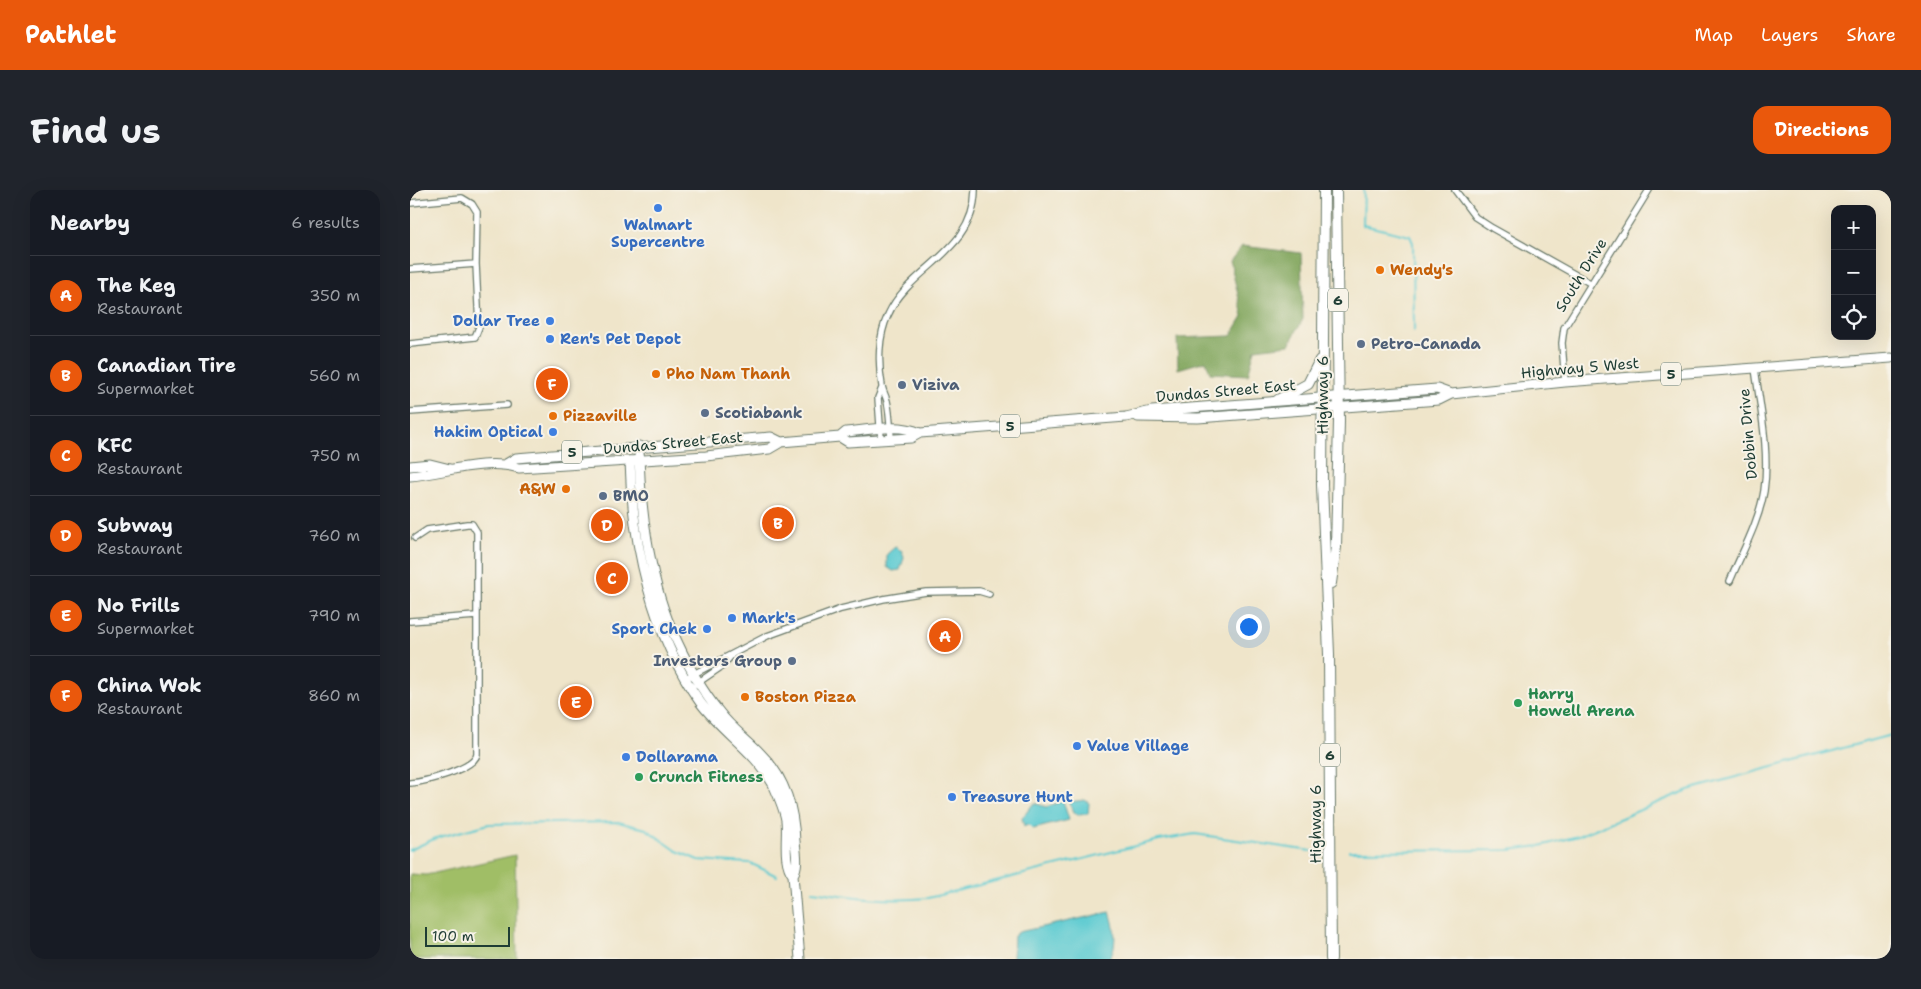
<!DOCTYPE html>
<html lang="en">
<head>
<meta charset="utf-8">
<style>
	:root { --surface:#171b24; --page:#20242c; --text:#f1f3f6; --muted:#9ea1a6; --line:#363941; --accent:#ea580c }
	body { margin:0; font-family:"Shantell Sans",sans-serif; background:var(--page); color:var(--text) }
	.controls { position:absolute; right:15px; top:15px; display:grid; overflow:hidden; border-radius:10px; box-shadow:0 5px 20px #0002 }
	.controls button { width:45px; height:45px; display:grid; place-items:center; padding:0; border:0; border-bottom:1px solid var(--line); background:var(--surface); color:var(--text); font:25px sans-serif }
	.scale { position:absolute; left:15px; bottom:12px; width:85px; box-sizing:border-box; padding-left:5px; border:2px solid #1f3d34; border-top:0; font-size:14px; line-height:18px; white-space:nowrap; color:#1f3d34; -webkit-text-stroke:4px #f7f3e8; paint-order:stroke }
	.you { position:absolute; left:838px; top:436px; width:18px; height:18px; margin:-12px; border:4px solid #fff; border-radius:50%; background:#1a73e8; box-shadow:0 0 0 8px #1a73e833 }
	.badge { display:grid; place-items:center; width:32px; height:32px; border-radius:50%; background:var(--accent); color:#fff; font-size:16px; font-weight:700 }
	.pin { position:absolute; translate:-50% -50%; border:2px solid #fff; box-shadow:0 1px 5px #0006 }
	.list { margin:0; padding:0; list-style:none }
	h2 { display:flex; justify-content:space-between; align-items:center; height:65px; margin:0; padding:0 20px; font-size:21px }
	h2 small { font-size:16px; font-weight:400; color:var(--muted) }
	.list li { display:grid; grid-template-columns:32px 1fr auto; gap:15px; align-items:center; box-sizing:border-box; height:80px; padding:0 20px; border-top:1px solid var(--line) }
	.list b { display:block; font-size:19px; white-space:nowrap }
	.list p { margin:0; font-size:16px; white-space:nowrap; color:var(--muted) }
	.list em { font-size:16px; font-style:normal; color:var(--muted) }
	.icon { flex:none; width:28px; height:28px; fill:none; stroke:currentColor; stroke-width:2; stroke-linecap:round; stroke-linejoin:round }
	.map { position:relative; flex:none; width:1481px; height:769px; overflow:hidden; border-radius:15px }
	header { display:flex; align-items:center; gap:30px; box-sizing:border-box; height:70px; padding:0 25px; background:var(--accent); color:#fff }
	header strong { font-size:24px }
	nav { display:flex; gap:28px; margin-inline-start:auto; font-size:18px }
	.intro { display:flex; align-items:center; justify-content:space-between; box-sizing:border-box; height:120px; padding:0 30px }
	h1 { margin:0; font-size:35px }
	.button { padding:12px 22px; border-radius:15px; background:var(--accent); color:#fff; font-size:18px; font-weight:700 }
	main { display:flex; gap:30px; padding:0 30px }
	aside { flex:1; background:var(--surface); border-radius:15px; box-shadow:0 5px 20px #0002 }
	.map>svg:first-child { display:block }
	.green { fill:#a0be66; stroke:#607e4d }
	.forest { fill:#80a55b; stroke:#507148 }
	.water { fill:#5dcbd1; stroke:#3e8482 }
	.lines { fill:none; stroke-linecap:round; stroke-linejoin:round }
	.stream { stroke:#5dcbd1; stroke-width:2 }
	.minor-casing { stroke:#687868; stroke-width:8 }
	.secondary-casing { stroke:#687868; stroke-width:11 }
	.primary-casing { stroke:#687868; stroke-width:11 }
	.trunk-casing { stroke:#687868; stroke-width:12 }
	.minor { stroke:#fff; stroke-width:5.5 }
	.secondary { stroke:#fff; stroke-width:9 }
	.primary { stroke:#fff; stroke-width:9 }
	.trunk { stroke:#fff; stroke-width:10 }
	.shop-dot { fill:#3f7fe0; stroke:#f7f3e8; stroke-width:2 }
	.food-dot { fill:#e8710a; stroke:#f7f3e8; stroke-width:2 }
	.service-dot { fill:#5c6f8a; stroke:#f7f3e8; stroke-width:2 }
	.leisure-dot { fill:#2e9e5b; stroke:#f7f3e8; stroke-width:2 }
	.labels { text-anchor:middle; stroke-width:4; stroke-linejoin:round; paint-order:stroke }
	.shield { fill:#f7f3e8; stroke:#60746a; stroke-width:1 }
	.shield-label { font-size:14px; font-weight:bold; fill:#1f3d34 }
	.shop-label { font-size:15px; font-weight:bold; fill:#366cbe; stroke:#f7f3e8; text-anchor:start }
	.food-label { font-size:15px; font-weight:bold; fill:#c56008; stroke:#f7f3e8; text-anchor:start }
	.street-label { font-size:15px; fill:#1f3d34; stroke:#f7f3e8 }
	.service-label { font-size:15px; font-weight:bold; fill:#4e5e75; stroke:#f7f3e8; text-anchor:start }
	.leisure-label { font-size:15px; font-weight:bold; fill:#27864d; stroke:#f7f3e8; text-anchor:start }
</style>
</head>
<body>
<header>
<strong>Pathlet</strong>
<nav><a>Map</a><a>Layers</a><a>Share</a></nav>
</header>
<div class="intro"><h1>Find us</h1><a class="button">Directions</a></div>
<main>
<aside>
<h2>Nearby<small>6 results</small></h2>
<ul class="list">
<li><span class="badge">A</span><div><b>The Keg</b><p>Restaurant</p></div><em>350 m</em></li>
<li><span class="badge">B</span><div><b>Canadian Tire</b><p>Supermarket</p></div><em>560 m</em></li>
<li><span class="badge">C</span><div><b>KFC</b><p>Restaurant</p></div><em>750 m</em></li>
<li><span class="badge">D</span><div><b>Subway</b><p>Restaurant</p></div><em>760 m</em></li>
<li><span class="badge">E</span><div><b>No Frills</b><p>Supermarket</p></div><em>790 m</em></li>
<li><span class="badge">F</span><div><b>China Wok</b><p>Restaurant</p></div><em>860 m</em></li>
</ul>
</aside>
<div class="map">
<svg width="1481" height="769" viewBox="0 0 1481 769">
	<rect width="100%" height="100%" fill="#f7f3e8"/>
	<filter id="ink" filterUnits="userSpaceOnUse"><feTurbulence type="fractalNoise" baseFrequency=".02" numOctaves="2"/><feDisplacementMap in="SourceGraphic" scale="10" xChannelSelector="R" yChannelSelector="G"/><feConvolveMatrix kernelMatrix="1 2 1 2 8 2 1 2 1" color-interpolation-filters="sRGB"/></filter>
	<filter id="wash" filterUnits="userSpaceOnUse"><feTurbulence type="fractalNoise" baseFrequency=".0096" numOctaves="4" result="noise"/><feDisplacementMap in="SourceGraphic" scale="20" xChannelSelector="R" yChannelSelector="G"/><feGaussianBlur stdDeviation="1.12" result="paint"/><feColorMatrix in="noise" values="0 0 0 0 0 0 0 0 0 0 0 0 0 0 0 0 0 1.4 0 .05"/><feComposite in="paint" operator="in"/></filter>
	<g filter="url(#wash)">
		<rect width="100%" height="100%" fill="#efe5ca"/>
		<!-- green -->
		<path class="green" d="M 105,665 L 107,769 L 0,769 L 0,684 L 16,685 Z"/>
		<!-- forest -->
		<path class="forest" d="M 832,56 L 891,63 L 893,129 L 879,155 L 845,159 L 838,185 L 800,183 L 796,171 L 768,179 L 767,148 L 821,146 L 833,126 L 820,71 Z"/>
		<!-- water -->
		<path class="water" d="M 485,357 L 492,361 L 494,368 L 490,380 L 483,381 L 477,377 L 477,364 Z
			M 675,610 L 679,613 L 678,624 L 668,625 L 663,622 L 659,612 Z
			M 653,611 L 659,630 L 623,639 L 618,634 L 614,636 L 612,628 L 624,613 L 636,617 Z
			M 700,722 C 705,736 708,756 699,769 L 603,769 L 604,746 L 609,742 Z"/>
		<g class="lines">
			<!-- stream -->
			<path class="stream" d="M 954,0 L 953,35 L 1000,46 L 1003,53 L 1004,141
				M 0,660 L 26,648 L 79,634 L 208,632 L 236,639 L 267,661 L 288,670 L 340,673 L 367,686
				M 939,661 L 1099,660 L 1130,656 L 1168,646 L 1278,600 L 1481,545
				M 403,701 C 442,707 479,712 518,708 L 749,650 L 785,644 L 901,661"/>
		</g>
	</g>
	<g filter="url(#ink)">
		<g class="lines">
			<!-- minor casing -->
			<g class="minor-casing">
				<path id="minor" d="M 1045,0 L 1065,27 L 1082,38 L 1180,93
					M 0,13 L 52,8 L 62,14 L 67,22 L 66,74 L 69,137 L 65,147 L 0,154
					M 0,79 L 66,74
					M 1155,192 L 1152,153 L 1154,138 L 1239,0
					M 0,222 L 97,215
					M 471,249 L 468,208 L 472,198
					M 481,249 C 480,236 480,223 477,211 C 476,206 473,202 472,196 C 468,174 468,146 478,125 C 500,76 564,63 565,0
					M 1320,391 C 1332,362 1349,332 1354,301 C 1360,261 1350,217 1345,178
					M 0,431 L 66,426
					M 276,488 L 357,446 L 431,419 L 473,409 L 516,402 L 569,401 L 579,404
					M 286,494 L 311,477 L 321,466
					M 0,593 C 14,592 65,579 67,564 L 67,342 L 62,334 L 57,334 L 17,340 L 5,348"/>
			</g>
			<!-- secondary casing -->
			<g class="secondary-casing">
				<path id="secondary" d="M 229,256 C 229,311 239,387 261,438 C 274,468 289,498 310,523 C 321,538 337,549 350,563 C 374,586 384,619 385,652 C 386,663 389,675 383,685 L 390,769
					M 220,271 C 222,353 242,444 290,512 C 312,542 345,561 363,594 C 368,605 374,618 376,630 C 378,647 372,671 383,685"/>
			</g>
			<!-- primary casing -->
			<g class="primary-casing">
				<path id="primary" d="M 728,227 L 788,228 L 1029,210 L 1041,204 L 1155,192 L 1481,168
					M 430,247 L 436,242 C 458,240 490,233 510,243
					M 96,274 L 106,268 L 361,247 L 371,252
					M 0,276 L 20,274 L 40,279
					M 0,286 C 35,283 74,268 109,278 L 296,266 L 359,259 L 371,252 L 430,247 L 438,252 L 501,248 L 510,243 L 716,227 L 742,221 L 1027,199 L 1041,204"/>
			</g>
			<!-- trunk casing -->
			<g class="trunk-casing">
				<path id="trunk" d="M 914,0 L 912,295 L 919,464 L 921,769
					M 868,210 L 898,194 L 910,170
					M 921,393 L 926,357 L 929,231 L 926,0"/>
			</g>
			<!-- minor -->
			<use href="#minor" class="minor"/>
			<!-- secondary -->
			<use href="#secondary" class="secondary"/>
			<!-- primary -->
			<use href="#primary" class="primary"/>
			<!-- trunk -->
			<use href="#trunk" class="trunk"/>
		</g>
	</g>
	<!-- markers -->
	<g class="shop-dot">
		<circle cx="248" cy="18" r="5"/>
		<circle cx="140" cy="131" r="5"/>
		<circle cx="140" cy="149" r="5"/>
		<circle cx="143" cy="242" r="5"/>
		<circle cx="322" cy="428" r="5"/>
		<circle cx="297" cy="439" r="5"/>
		<circle cx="667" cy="556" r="5"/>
		<circle cx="216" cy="567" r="5"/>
		<circle cx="542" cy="607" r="5"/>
	</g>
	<g class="food-dot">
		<circle cx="970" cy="80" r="5"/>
		<circle cx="246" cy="184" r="5"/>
		<circle cx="143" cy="226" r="5"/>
		<circle cx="156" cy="299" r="5"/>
		<circle cx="335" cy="507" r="5"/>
	</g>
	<g class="service-dot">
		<circle cx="951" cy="154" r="5"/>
		<circle cx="492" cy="195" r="5"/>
		<circle cx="295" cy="223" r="5"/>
		<circle cx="193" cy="306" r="5"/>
		<circle cx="382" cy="471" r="5"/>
	</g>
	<g class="leisure-dot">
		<circle cx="1108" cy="513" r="5"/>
		<circle cx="229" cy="587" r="5"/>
	</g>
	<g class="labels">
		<!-- shield labels -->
		<g class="shield">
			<rect x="918" y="98.5" width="20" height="23" rx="4"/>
			<rect x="1251" y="172.5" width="20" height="23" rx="4"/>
			<rect x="590" y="224.5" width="20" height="23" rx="4"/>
			<rect x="152" y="250.5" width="20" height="23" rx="4"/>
			<rect x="910" y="553.5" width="20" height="23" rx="4"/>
		</g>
		<g class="shield-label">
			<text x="928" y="115">6</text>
			<text x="1261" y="189">5</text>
			<text x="600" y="241">5</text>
			<text x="162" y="267">5</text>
			<text x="920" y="570">6</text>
		</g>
		<!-- shop labels -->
		<g class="shop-label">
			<text x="248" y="40" text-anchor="middle">Walmart<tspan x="248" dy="17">Supercentre</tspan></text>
			<text x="130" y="136" text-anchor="end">Dollar Tree</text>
			<text x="150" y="154">Ren's Pet Depot</text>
			<text x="133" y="247" text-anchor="end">Hakim Optical</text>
			<text x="332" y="433">Mark's</text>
			<text x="287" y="444" text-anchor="end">Sport Chek</text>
			<text x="677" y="561">Value Village</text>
			<text x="226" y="572">Dollarama</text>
			<text x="552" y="612">Treasure Hunt</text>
		</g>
		<!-- food labels -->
		<g class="food-label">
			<text x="980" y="85">Wendy's</text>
			<text x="256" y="189">Pho Nam Thanh</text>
			<text x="153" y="231">Pizzaville</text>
			<text x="146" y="304" text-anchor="end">A&amp;W</text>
			<text x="345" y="512">Boston Pizza</text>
		</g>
		<!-- street labels -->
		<g class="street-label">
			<text transform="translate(1171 85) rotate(-58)" y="5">South Drive</text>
			<text transform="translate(1170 178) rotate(-5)" y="5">Highway 5 West</text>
			<text transform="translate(816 201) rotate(-5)" y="5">Dundas Street East</text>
			<text transform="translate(913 205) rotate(-90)" y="5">Highway 6</text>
			<text transform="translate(1338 244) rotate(-95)" y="5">Dobbin Drive</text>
			<text transform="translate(263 253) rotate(-5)" y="5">Dundas Street East</text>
			<text transform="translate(906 634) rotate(-90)" y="5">Highway 6</text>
		</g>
		<!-- service labels -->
		<g class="service-label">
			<text x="961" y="159">Petro-Canada</text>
			<text x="502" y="200">Viziva</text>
			<text x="305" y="228">Scotiabank</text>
			<text x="203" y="311">BMO</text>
			<text x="372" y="476" text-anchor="end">Investors Group</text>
		</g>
		<!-- leisure labels -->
		<g class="leisure-label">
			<text x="1118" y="509">Harry<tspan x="1118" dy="17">Howell Arena</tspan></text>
			<text x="239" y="592">Crunch Fitness</text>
		</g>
	</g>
</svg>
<div class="controls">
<button>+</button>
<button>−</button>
<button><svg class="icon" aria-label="locate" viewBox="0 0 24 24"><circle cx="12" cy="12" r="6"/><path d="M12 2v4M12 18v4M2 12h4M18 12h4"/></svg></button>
</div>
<div class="scale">100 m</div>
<div class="you"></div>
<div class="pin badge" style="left:535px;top:446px">A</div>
<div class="pin badge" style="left:368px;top:333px">B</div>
<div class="pin badge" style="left:202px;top:388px">C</div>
<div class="pin badge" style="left:197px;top:335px">D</div>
<div class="pin badge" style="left:166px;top:512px">E</div>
<div class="pin badge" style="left:142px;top:194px">F</div>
</div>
</main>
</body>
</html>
